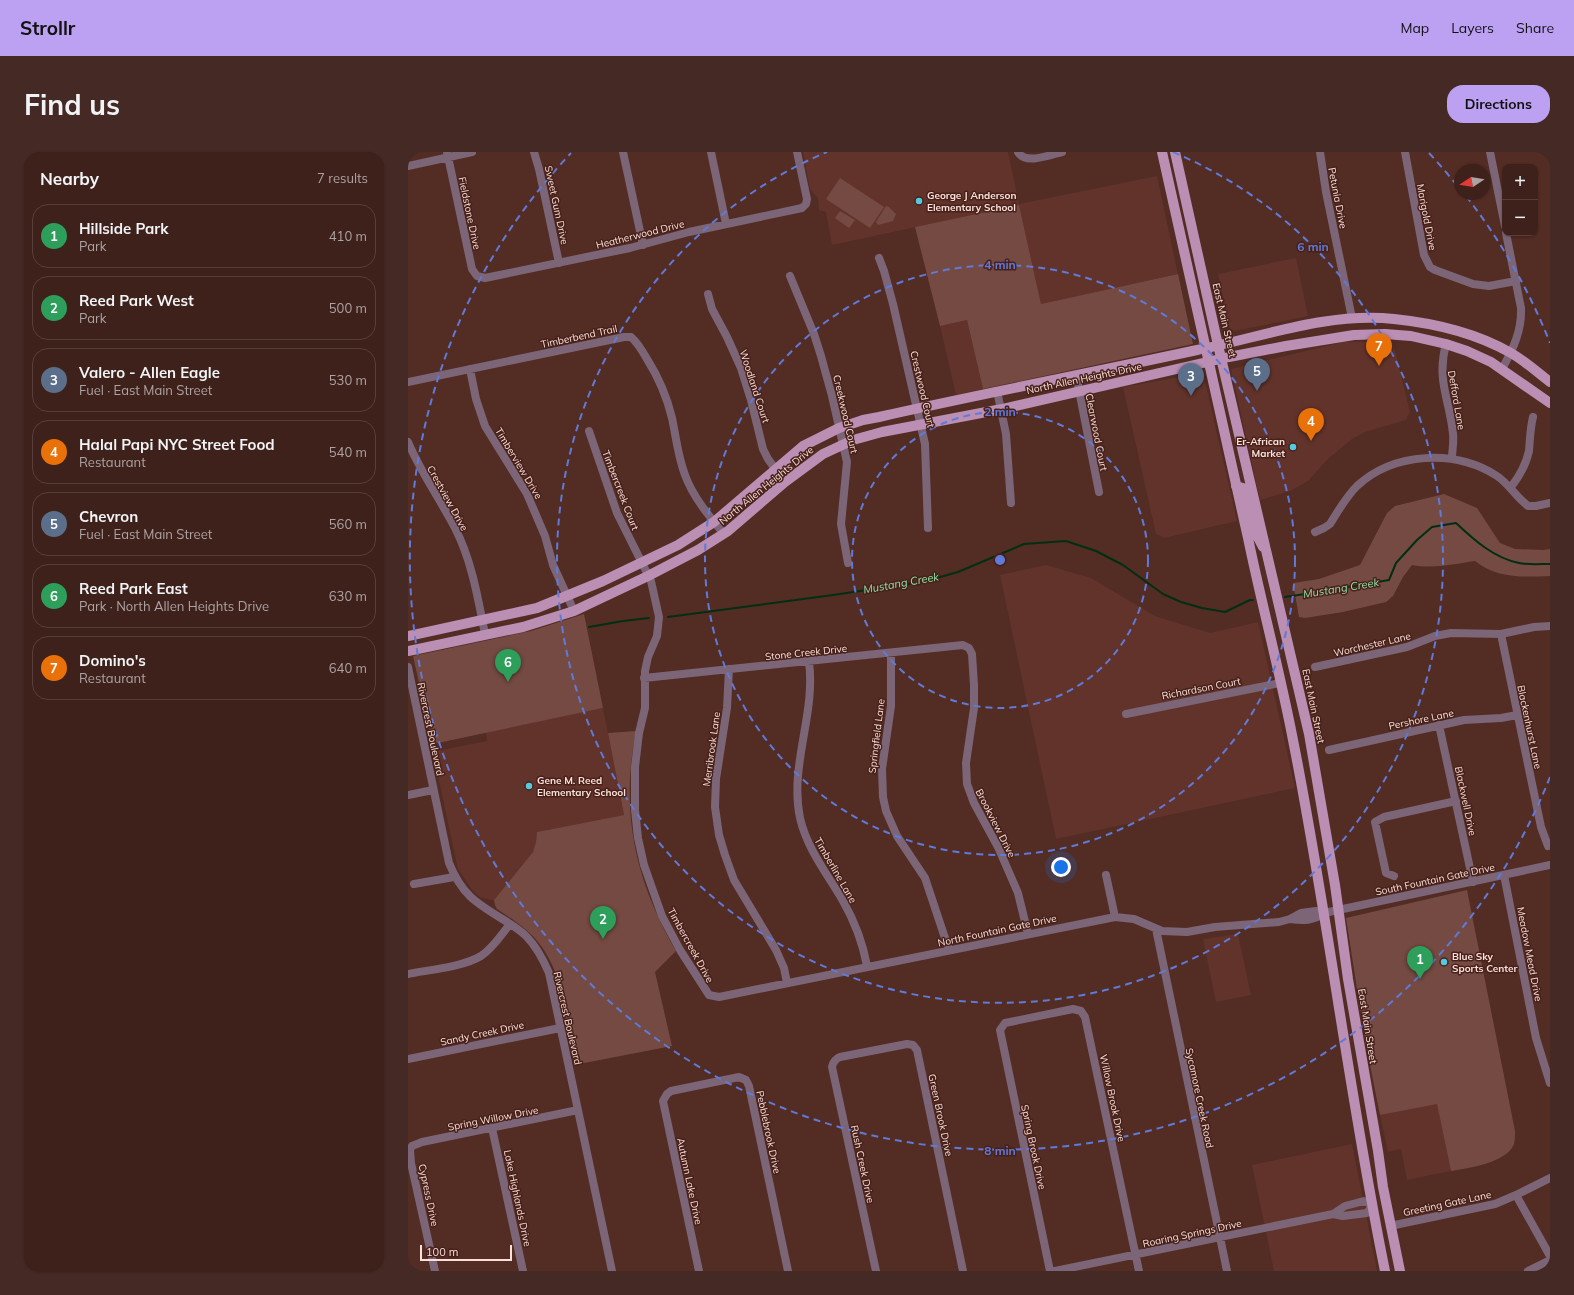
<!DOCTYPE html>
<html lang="en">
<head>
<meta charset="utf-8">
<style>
	:root { --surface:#3e211b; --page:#452924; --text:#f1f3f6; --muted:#ada3a3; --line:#573e3a; --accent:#bca0f2 }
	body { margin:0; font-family:Mulish,sans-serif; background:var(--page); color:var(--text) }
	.controls { position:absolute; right:12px; top:12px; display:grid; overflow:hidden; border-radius:8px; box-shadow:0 1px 3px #0004 }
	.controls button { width:36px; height:36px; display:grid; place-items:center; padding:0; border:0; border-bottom:1px solid var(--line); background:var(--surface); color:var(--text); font:20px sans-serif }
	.compass { position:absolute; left:1046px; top:12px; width:36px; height:36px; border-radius:50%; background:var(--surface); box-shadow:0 1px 3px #0004; rotate:258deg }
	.scale { position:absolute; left:12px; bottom:10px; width:92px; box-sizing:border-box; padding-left:4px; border:2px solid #fae0da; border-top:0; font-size:11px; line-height:14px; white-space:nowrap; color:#fae0da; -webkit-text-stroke:3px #48211a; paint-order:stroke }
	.you { position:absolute; left:653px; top:715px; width:14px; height:14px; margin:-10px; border:3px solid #fff; border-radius:50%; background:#1a73e8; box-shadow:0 0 0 6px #1a73e833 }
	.badge { display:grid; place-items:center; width:26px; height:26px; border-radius:50%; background:var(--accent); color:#fff; font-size:13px; font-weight:700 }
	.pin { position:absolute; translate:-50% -33px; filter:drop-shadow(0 1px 2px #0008) }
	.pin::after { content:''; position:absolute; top:21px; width:14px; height:12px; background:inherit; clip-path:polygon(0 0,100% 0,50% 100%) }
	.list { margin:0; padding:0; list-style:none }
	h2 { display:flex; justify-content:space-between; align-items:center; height:52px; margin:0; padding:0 16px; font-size:17px }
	h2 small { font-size:13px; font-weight:400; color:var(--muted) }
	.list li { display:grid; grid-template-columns:26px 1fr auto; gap:12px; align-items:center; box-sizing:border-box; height:64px; margin:0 8px 8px; padding:0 8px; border:1px solid var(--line); border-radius:16px }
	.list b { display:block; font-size:15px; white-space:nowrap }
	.list p { margin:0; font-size:13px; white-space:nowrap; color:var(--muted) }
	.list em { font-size:13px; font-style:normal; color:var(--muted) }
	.map { position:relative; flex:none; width:1142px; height:1119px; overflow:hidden; border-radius:16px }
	header { display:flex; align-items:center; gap:24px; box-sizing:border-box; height:56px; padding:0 20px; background:var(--accent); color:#111 }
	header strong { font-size:19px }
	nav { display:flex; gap:22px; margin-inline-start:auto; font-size:14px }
	.intro { display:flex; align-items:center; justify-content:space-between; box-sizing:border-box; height:96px; padding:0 24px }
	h1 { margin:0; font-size:28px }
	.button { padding:10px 18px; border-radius:16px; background:var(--accent); color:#111; font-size:14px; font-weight:700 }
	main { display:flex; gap:24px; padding:0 24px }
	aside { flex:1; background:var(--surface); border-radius:16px; box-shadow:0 1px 3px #0004 }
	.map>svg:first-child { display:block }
	.built { fill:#62332a }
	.green { fill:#754a42 }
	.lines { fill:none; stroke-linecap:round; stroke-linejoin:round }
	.stream { stroke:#022f14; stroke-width:2 }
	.minor { stroke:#7b6577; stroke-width:8 }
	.major { stroke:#bb8fb4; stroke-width:10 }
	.ring { fill:none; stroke:#5f7ad9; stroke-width:2; stroke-dasharray:7 5 }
	.poi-dot { fill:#55cadf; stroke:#48211a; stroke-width:1.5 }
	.labels { text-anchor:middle; stroke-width:3; stroke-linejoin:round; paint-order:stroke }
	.poi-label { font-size:10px; font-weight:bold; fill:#fae0da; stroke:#48211a; text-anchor:start }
	.street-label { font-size:10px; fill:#fae0da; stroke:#48211a }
	.water-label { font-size:11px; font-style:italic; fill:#8ee0a4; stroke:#48211a }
	.centre { fill:#5f7ad9; stroke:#48211a; stroke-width:2 }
	.ring-label { font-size:12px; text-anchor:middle; font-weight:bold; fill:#5f7ad9; stroke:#48211a; stroke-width:3; stroke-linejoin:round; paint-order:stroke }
</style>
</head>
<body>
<header>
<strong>Strollr</strong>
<nav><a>Map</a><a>Layers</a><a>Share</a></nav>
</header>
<div class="intro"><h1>Find us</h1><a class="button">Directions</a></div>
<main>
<aside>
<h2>Nearby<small>7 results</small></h2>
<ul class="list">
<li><span class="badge" style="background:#2e9e5b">1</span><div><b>Hillside Park</b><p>Park</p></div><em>410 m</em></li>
<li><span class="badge" style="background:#2e9e5b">2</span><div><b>Reed Park West</b><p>Park</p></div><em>500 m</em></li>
<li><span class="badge" style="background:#5c6f8a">3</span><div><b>Valero - Allen Eagle</b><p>Fuel · East Main Street</p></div><em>530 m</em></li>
<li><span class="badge" style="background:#e8710a">4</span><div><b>Halal Papi NYC Street Food</b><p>Restaurant</p></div><em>540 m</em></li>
<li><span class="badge" style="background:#5c6f8a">5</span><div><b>Chevron</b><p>Fuel · East Main Street</p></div><em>560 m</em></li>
<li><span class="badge" style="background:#2e9e5b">6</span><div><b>Reed Park East</b><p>Park · North Allen Heights Drive</p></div><em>630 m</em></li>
<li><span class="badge" style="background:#e8710a">7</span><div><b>Domino's</b><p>Restaurant</p></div><em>640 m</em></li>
</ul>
</aside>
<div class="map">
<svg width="1142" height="1119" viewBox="0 0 1142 1119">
	<rect width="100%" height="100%" fill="#532c24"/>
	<!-- built -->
	<path class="built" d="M 395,0 L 600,0 L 611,52 L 749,24 L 770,122 L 633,152 L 611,53 L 424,93 L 418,60 L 411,58 L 410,46 L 402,37 Z
		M 888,106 L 900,164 L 827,179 L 822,177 L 810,122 Z
		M 559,168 L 575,237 L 548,243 L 532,174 Z
		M 935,190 L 985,190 L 1002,260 L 998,268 L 957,280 L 944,287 L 920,307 L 900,329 L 882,339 L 852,348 L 823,217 Z
		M 795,221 L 829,369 L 756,386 L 748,382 L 715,235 Z
		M 638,413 L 683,426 L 747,464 L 802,481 L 850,470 L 887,636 L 648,687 L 592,423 Z
		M 195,556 L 216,663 L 129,680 L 128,690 L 125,700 L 86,748 L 73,746 L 64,738 L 50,717 L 26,605 L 29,599 L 79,589 L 78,580 Z
		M 830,782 L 843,843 L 808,850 L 795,787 Z
		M 1029,951 L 1043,1019 L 999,1028 L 993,997 L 980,1000 L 972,963 Z
		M 944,992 L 969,1119 L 866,1119 L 844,1013 Z"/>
	<!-- green -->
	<path class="green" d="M 432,26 L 476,55 L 462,76 L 418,47 Z
		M 611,53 L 633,152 L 770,122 L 785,192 L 575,237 L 559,168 L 532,174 L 507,75 Z
		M 478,54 L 481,55 L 488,62 L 485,69 L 470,73 L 468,70 Z
		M 432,59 L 447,68 L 441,76 L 427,66 Z
		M 1036,342 L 1069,356 L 1092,391 L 1107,397 L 1135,398 L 1142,397 L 1142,424 C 1115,425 1090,427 1067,409 C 1047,412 1025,417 1004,413 L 995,425 L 985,444 L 978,450 L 935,460 L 897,466 L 891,465 L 885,431 L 911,427 L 952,413 L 979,361 L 987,354 Z
		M 176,462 L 195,556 L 25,592 L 5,504 L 123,479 Z
		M 228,579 C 212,660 227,728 268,799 L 247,820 L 264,894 L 166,913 L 148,822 C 135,788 118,776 89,757 L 87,753 L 86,748 L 125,700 L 128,690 L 129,680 L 216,663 L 200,581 Z
		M 1059,738 L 1107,979 C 1107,983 1107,988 1106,992 C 1099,1011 1060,1016 1043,1019 L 1029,952 L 972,963 L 957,888 L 938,766 Z"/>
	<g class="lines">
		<!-- stream -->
		<path class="stream" d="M 877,445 L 917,439 L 981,428 L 988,411 L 1009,388 L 1024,375 L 1048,371 C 1066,388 1086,406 1111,411 C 1120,413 1132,412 1142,412
			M 260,465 L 425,443 L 514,430 L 550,420 L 616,392 L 658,389 L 688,399 L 715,413 L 755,442 L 773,450 L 794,456 L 817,460 L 842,448 L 845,448
			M 181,475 L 215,469 L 241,466"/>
		<!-- minor -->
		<path class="minor" d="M 39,0 L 64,117 L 69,124 L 77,126 L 222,96 L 281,80 L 394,56 L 398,52 L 399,47 L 389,0
			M 126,0 L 131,17 L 151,111
			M 215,0 L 235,93
			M 303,0 L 318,72
			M 610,0 C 617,13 642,3 654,0
			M 912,0 L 918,40 L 944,166
			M 997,0 L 1016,103 L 1022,115 L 1027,118 L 1065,132 L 1081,134 L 1108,129
			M 1082,0 L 1097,74
			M 0,14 L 64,0
			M 471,106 L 476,119 L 485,152 L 517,292 L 520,376
			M 382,124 L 406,182 L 413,204 L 424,244 L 439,310 L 433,372 L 440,411
			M 300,142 L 304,157 L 319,185 L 333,216 L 343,248 L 355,297 L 360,307 L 377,330
			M 1038,192 C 1028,229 1042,248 1045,282 C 1046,290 1044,299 1044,307
			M 62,217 L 68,247 L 77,274 L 119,342 L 137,384 L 145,413 L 166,459
			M 1094,217 C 1105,197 1114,179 1113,156 L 1098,81
			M 668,223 L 691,340
			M 0,230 L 216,185 L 223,185 C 230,191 235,200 239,207 C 251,226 259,245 264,266 C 268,285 270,305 277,323 C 285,345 301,364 316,382
			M 589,239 L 598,282 L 603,351
			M 181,279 L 209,361 L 243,429 L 251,465 L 249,484 L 240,505 L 237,519 L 237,556 L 231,581 L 227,615 L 227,658 L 230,686 L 236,713 L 254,764 L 272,798 L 301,843 L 311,845 L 707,765 L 726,767 L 754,779 L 779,780 L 807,775 L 871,770 L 882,767 L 893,761 L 908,759 L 916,761
			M 0,290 C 13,321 32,347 47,376 C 64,409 70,447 77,482
			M 1103,335 C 1111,325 1118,312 1121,299 C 1122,288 1122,277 1125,265
			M 907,380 L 916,376 L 922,372 C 930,359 938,345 949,334 C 986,300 1047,297 1089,324 C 1101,332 1108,345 1120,354 L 1128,354 L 1142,351
			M 1093,482 L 1133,675 L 1140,694
			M 483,501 L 483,554 L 474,617 L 475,645 L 478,659 L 489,684 L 517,726 L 541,798
			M 401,510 C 408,562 381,614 392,666 C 399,697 420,723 435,749 C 447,770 455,792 459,814
			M 0,515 L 41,711 C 54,743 68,751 96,768 C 104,773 112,778 118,784 C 129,795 135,807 141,821 L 204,1119
			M 907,515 L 999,495 L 1027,484 L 1043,481 L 1093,482 L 1126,475 L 1142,474
			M 321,517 L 319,556 L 308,627 L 307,655 L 311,683 L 317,703 L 326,728 L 368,798 L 376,816 L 379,831
			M 236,526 L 555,493 L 561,496 L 564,502 L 566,533 L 566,556 L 558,611 L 559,632 L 566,651 L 590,695 L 610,741 L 620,782
			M 718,562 L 872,531
			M 1031,573 L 1065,730
			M 921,598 L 1056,568 L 1093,566 L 1109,563
			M 0,643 L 25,638
			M 698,723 L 707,765
			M 1096,723 L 1128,886 L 1142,931
			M 986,724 L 978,721 L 967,670 L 976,665 L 1048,649
			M 6,732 L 46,725
			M 882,767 C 895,769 906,769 916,761 L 1142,713
			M 748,777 L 819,1119
			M 0,822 C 20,818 55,815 73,804 C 85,796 93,783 102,772
			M 0,907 L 152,876
			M 84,976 L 115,1119
			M 1108,1043 L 1142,1104
			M 982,1074 L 1087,1052 L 1108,1043 L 1142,1026
			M 27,1119 L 3,1011 L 2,998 L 4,994 L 14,990 L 170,958
			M 291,1119 L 255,949 L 259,942 L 263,939 L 331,925 L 338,928 L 341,934 L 380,1119
			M 468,1119 L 424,915 C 425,910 427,907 432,905 L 499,892 L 505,893 L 509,898 L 555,1119
			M 642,1119 L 592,878 L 597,871 L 665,857 L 673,859 L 677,865 L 731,1119
			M 647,1119 L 925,1062 L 935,1064 L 959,1061 L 964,1053 L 956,1049 L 937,1054 L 925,1062
			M 1120,1119 L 1142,1108"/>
		<!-- major -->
		<path class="major" d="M 754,0 C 783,129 811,258 840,386 C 854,454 872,520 885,588 C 920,764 941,943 977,1119
			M 767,0 L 810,193 L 901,582 L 927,733 L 940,827 L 970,999 L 975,1035 L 992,1119
			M 828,334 L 835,336 L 837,340 L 847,380 L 855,395
			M 0,484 L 129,456 L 195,429 L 270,393 L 306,370 L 395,294 L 431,276 L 455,268 L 471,265 C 577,241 683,221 789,198 C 854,185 919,160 986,167 C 1025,171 1068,181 1103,201 C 1117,209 1129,220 1142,230
			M 0,499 L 115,475 L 166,459 L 240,424 L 290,398 L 320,379 L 377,330 L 415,302 L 445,288 L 474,280 L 594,257 L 821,205 L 878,194 L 946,183 L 977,182 L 1003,184 L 1038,192 L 1059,199 L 1083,210 L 1142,251"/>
	</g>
	<!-- distance rings -->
	<g class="ring">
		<circle cx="592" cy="408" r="148"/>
		<circle cx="592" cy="408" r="295"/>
		<path d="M765 0A443 443 0 1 1 419 0"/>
		<path d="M1142 625A591 591 0 1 1 163 1M1021 1A591 591 0 0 1 1051 36M1058 44A591 591 0 0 1 1142 191"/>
	</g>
	<!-- markers -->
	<g class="poi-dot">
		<circle cx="511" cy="49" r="4"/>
		<circle cx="885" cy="295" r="4"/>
		<circle cx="121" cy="634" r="4"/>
		<circle cx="1036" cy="810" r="4"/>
	</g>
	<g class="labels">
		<!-- poi labels -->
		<g class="poi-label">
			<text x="519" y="47">George J Anderson<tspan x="519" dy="12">Elementary School</tspan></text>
			<text x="877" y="293" text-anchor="end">Er-African<tspan x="877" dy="12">Market</tspan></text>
			<text x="129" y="632">Gene M. Reed<tspan x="129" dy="12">Elementary School</tspan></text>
			<text x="1044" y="808">Blue Sky<tspan x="1044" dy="12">Sports Center</tspan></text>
		</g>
		<!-- street labels -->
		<g class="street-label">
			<text transform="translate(930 46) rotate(79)" y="4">Petunia Drive</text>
			<text transform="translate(149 53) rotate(78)" y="4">Sweet Gum Drive</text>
			<text transform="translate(62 61) rotate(78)" y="4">Fieldstone Drive</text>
			<text transform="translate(1019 65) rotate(79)" y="4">Marigold Drive</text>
			<text transform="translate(232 82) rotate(-14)" y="4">Heatherwood Drive</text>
			<text transform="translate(817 168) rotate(77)" y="4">East Main Street</text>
			<text transform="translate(171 184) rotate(-12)" y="4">Timberbend Trail</text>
			<text transform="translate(676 226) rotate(-12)" y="4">North Allen Heights Drive</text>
			<text transform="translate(347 234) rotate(72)" y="4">Woodland Court</text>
			<text transform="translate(515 237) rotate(77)" y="4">Crestwood Court</text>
			<text transform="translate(1049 248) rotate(80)" y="4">Defford Lane</text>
			<text transform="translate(438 262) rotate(77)" y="4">Creekwood Court</text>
			<text transform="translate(689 280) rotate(79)" y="4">Clearwood Court</text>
			<text transform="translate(111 311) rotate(59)" y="4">Timberview Drive</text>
			<text transform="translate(358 333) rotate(-39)" y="4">North Allen Heights Drive</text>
			<text transform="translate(213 338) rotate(69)" y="4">Timbercreek Court</text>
			<text transform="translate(40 346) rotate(61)" y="4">Crestview Drive</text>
			<text transform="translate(964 492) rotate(-13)" y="4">Worchester Lane</text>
			<text transform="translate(398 500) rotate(-6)" y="4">Stone Creek Drive</text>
			<text transform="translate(793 536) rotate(-11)" y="4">Richardson Court</text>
			<text transform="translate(906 554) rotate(78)" y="4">East Main Street</text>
			<text transform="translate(1013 567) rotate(-12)" y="4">Pershore Lane</text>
			<text transform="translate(1122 575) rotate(78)" y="4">Blackenhurst Lane</text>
			<text transform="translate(23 577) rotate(78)" y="4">Rivercrest Boulevard</text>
			<text transform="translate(468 584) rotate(-83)" y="4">Springfield Lane</text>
			<text transform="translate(303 597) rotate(-82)" y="4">Merribrook Lane</text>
			<text transform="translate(1058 649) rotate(78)" y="4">Blackwell Drive</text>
			<text transform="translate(588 671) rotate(63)" y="4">Brookview Drive</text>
			<text transform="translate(428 718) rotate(60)" y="4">Timberline Lane</text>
			<text transform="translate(1027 727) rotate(-12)" y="4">South Fountain Gate Drive</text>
			<text transform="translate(589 778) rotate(-12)" y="4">North Fountain Gate Drive</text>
			<text transform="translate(283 793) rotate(61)" y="4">Timbercreek Drive</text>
			<text transform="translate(1122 802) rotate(79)" y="4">Meadow Mead Drive</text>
			<text transform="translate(160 866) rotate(77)" y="4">Rivercrest Boulevard</text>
			<text transform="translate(960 874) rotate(81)" y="4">East Main Street</text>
			<text transform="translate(74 881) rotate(-12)" y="4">Sandy Creek Drive</text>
			<text transform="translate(705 946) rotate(78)" y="4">Willow Brook Drive</text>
			<text transform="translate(792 946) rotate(78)" y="4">Sycamore Creek Road</text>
			<text transform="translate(533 963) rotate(78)" y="4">Green Brook Drive</text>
			<text transform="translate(85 966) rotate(-11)" y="4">Spring Willow Drive</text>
			<text transform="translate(361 980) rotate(78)" y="4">Pebblebrook Drive</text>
			<text transform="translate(626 995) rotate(78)" y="4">Spring Brook Drive</text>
			<text transform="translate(455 1012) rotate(78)" y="4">Rush Creek Drive</text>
			<text transform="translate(282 1029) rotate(78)" y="4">Autumn Lake Drive</text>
			<text transform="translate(21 1043) rotate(78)" y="4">Cypress Drive</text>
			<text transform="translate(110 1046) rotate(78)" y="4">Lake Highlands Drive</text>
			<text transform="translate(1039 1051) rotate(-12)" y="4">Greeting Gate Lane</text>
			<text transform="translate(784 1081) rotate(-12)" y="4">Roaring Springs Drive</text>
		</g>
		<!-- water labels -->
		<g class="water-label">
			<text transform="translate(493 431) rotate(-10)" y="4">Mustang Creek</text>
			<text transform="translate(933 436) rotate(-9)" y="4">Mustang Creek</text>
		</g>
	</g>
	<circle cx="592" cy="408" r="6" class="centre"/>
	<g class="ring-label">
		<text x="905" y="99">6 min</text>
		<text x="592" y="117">4 min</text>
		<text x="592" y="264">2 min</text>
		<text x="592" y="1003">8 min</text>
	</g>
</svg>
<div class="controls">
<button>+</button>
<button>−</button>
</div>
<svg class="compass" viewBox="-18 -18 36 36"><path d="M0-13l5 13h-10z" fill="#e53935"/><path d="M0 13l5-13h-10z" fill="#ada3a3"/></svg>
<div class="scale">100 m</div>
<div class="you"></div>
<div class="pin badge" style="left:1012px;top:827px;background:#2e9e5b">1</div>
<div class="pin badge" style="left:195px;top:787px;background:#2e9e5b">2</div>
<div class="pin badge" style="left:783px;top:244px;background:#5c6f8a">3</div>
<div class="pin badge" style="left:903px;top:289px;background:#e8710a">4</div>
<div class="pin badge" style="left:849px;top:239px;background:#5c6f8a">5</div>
<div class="pin badge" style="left:100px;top:530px;background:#2e9e5b">6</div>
<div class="pin badge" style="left:971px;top:214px;background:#e8710a">7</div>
</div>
</main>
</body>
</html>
